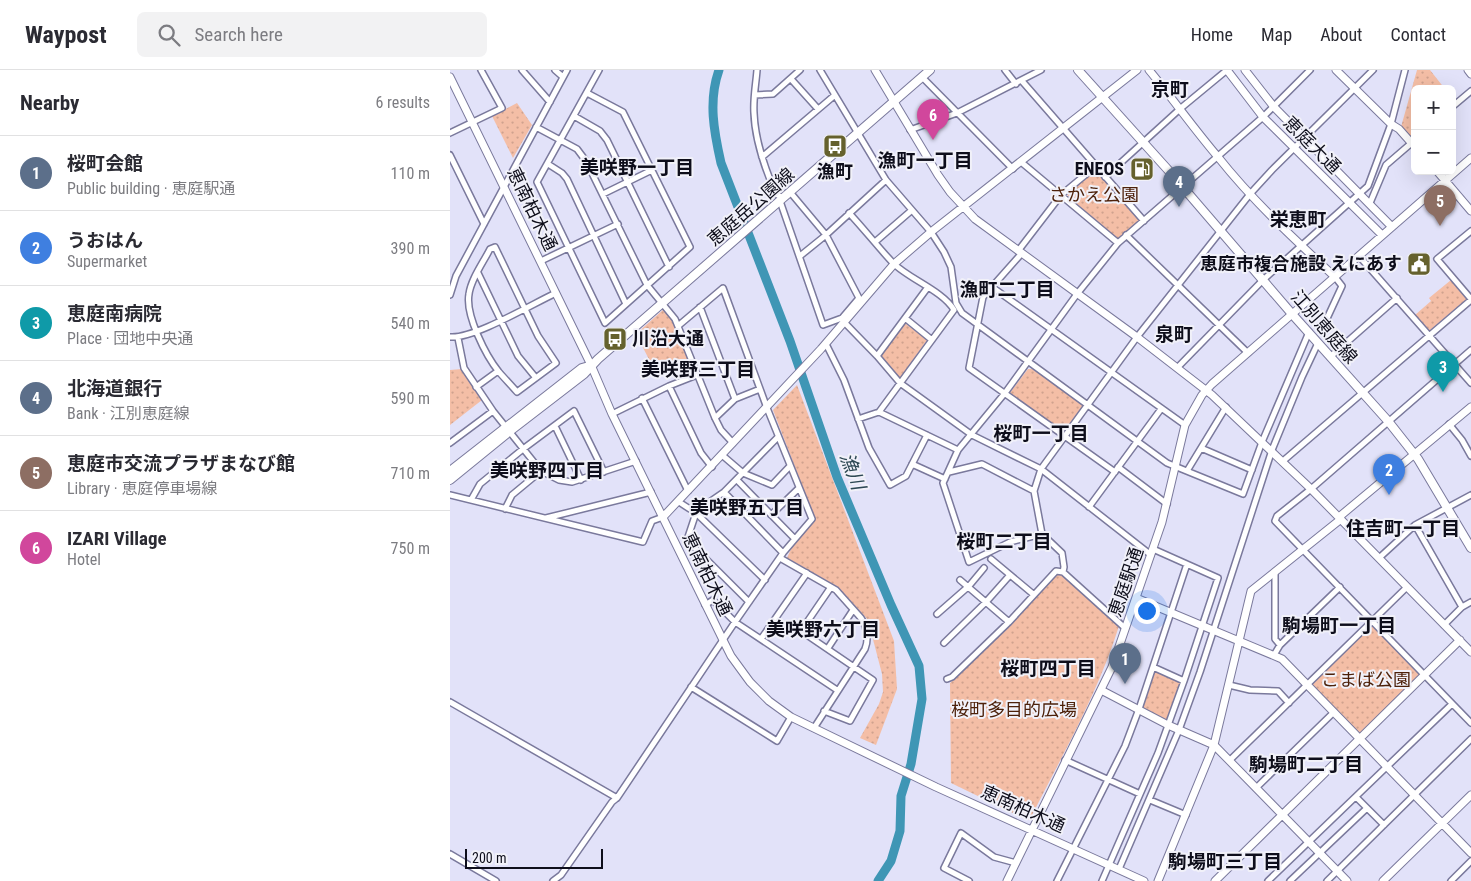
<!DOCTYPE html>
<html lang="en">
<head>
<meta charset="utf-8">
<style>
	:root { --surface:#fff; --page:#f2f2f3; --text:#2b2b33; --muted:#7c7c81; --line:#e1e1e2; --accent:#0b8043 }
	body { margin:0; font-family:"Roboto Condensed","Noto Sans JP",sans-serif; background:var(--page); color:var(--text) }
	.controls { position:absolute; right:15px; top:15px; display:grid; overflow:hidden; border-radius:8px; box-shadow:0 5px 20px #0002 }
	.controls button { width:45px; height:45px; display:grid; place-items:center; padding:0; border:0; border-bottom:1px solid var(--line); background:var(--surface); color:var(--text); font:25px sans-serif }
	.scale { position:absolute; left:15px; bottom:12px; width:138px; box-sizing:border-box; padding-left:5px; border:2px solid #0e0e1b; border-top:0; font-size:14px; line-height:18px; white-space:nowrap; color:#0e0e1b; -webkit-text-stroke:4px #f1f1f9; paint-order:stroke }
	.you { position:absolute; left:696px; top:540px; width:18px; height:18px; margin:-12px; border:4px solid #fff; border-radius:50%; background:#1a73e8; box-shadow:0 0 0 8px #1a73e833 }
	.badge { display:grid; place-items:center; width:32px; height:32px; border-radius:50%; background:var(--accent); color:#fff; font-size:16px; font-weight:700 }
	.pin { position:absolute; translate:-50% -41px; filter:drop-shadow(0 1px 2px #0008) }
	.pin::after { content:''; position:absolute; top:26px; width:18px; height:15px; background:inherit; clip-path:polygon(0 0,100% 0,50% 100%) }
	.list { margin:0; padding:0; list-style:none }
	h2 { display:flex; justify-content:space-between; align-items:center; height:65px; margin:0; padding:0 20px; font-size:21px }
	h2 small { font-size:16px; font-weight:400; color:var(--muted) }
	.list li { display:grid; grid-template-columns:32px 1fr auto; gap:15px; align-items:center; box-sizing:border-box; height:75px; padding:0 20px; border-top:1px solid var(--line) }
	.list b { display:block; font-size:19px; white-space:nowrap }
	.list p { margin:0; font-size:16px; white-space:nowrap; color:var(--muted) }
	.list em { font-size:16px; font-style:normal; color:var(--muted) }
	.icon { flex:none; width:28px; height:28px; fill:none; stroke:currentColor; stroke-width:2; stroke-linecap:round; stroke-linejoin:round }
	.map { position:relative; flex:none; width:1021px; height:811px; overflow:hidden }
	header { display:flex; align-items:center; gap:30px; box-sizing:border-box; height:70px; padding:0 25px; background:var(--surface); border-bottom:1px solid var(--line) }
	header strong { font-size:24px }
	nav { display:flex; gap:28px; margin-inline-start:auto; font-size:18px }
	.search { width:350px; height:45px; background:var(--page); display:flex; align-items:center; gap:12px; box-sizing:border-box; padding:0 18px; border-radius:8px; color:var(--muted); font-size:19px }
	main { display:flex }
	aside { flex:1; background:var(--surface) }
	.map>svg:first-child { display:block }
	.park { fill:url(#park-dots) }
	.lines { fill:none; stroke-linecap:round; stroke-linejoin:round }
	.river { stroke:#3f96b5; stroke-width:9 }
	.street-casing { stroke:#7a799c; stroke-width:8 }
	.secondary-casing { stroke:#7a799c; stroke-width:9 }
	.primary-casing { stroke:#7a799c; stroke-width:10 }
	.street { stroke:#fff; stroke-width:5 }
	.secondary { stroke:#fff; stroke-width:7 }
	.primary { stroke:#fff; stroke-width:8 }
	.labels { text-anchor:middle; stroke-width:4; stroke-linejoin:round; paint-order:stroke }
	.street-label { font-size:18px; fill:#0e0e1b; stroke:#f1f1f9 }
	.poi-label { font-size:18px; font-weight:bold; fill:#0e0e1b; stroke:#f1f1f9; text-anchor:end }
	.park-label { font-size:18px; fill:#4d210a; stroke:#f1f1f9 }
	.neighbourhood-label { font-size:19px; font-weight:bold; fill:#0e0e1b; stroke:#f1f1f9 }
	.water-label { font-size:19px; font-style:italic; fill:#2d4853; stroke:#f1f1f9 }
</style>
</head>
<body>
<header>
<strong>Waypost</strong>
<div class="search"><svg class="icon" aria-label="search" viewBox="0 0 24 24"><circle cx="10" cy="10" r="6"/><path d="M15 15l6 6"/></svg>Search here</div>
<nav><a>Home</a><a>Map</a><a>About</a><a>Contact</a></nav>
</header>
<main>
<aside>
<h2>Nearby<small>6 results</small></h2>
<ul class="list">
<li><span class="badge" style="background:#5c6f8a">1</span><div><b>桜町会館</b><p>Public building · 恵庭駅通</p></div><em>110 m</em></li>
<li><span class="badge" style="background:#3f7fe0">2</span><div><b>うおはん</b><p>Supermarket</p></div><em>390 m</em></li>
<li><span class="badge" style="background:#0f9aa8">3</span><div><b>恵庭南病院</b><p>Place · 団地中央通</p></div><em>540 m</em></li>
<li><span class="badge" style="background:#5c6f8a">4</span><div><b>北海道銀行</b><p>Bank · 江別恵庭線</p></div><em>590 m</em></li>
<li><span class="badge" style="background:#8d6e63">5</span><div><b>恵庭市交流プラザまなび館</b><p>Library · 恵庭停車場線</p></div><em>710 m</em></li>
<li><span class="badge" style="background:#d1479c">6</span><div><b>IZARI Village</b><p>Hotel</p></div><em>750 m</em></li>
</ul>
</aside>
<div class="map">
<svg width="1021" height="811" viewBox="0 0 1021 811">
	<defs>
		<pattern id="park-dots" width="8" height="8" patternUnits="userSpaceOnUse" patternTransform="scale(1.25)"><rect width="8" height="8" fill="#f4bea6"/><path d="M2 2h.1M6 6h.1" fill="none" stroke="#d0a28e" stroke-width="1.8" stroke-linecap="round"/></pattern>
	</defs>
	<rect width="100%" height="100%" fill="#e2e2f9"/>
	<!-- park -->
	<path class="park" d="M 967,0 L 980,0 L 995,19 L 965,19 L 965,67 L 963,69 L 951,57 Z
		M 67,33 L 82,55 L 63,88 L 42,46 Z
		M 646,99 L 689,148 L 689,152 L 667,170 L 616,124 Z
		M 1001,210 L 1017,229 L 979,261 L 965,245 L 981,231 L 979,228 Z
		M 214,239 L 221,244 L 239,290 L 206,303 L 186,264 Z
		M 453,254 L 456,254 L 477,270 L 451,307 L 448,307 L 431,286 Z
		M 12,299 L 32,330 L 0,355 L 0,300 Z
		M 578,299 L 582,299 L 634,335 L 614,364 L 559,324 Z
		M 347,315 L 444,571 L 447,619 L 426,675 L 410,668 L 429,634 L 433,622 L 432,604 L 418,550 L 388,517 L 337,488 L 344,472 L 365,449 L 323,340 Z
		M 607,504 L 612,504 L 669,556 C 648,623 612,686 580,749 L 577,750 L 501,713 L 500,613 L 562,554 L 583,526 Z
		M 921,556 L 923,556 L 969,603 L 969,606 L 911,662 L 908,663 L 863,617 L 862,614 Z
		M 705,600 L 731,612 L 718,651 L 692,637 Z"/>
	<g class="lines">
		<!-- river -->
		<path class="river" d="M 269,0 C 258,31 264,62 271,93 L 340,271 L 387,407 L 441,535 L 469,596 L 472,629 L 461,694 L 451,726 L 450,761 L 441,791 L 428,811"/>
		<!-- street casing -->
		<g class="street-casing">
			<path id="street" d="M 72,0 L 100,32
				M 105,0 L 113,7
				M 307,0 C 306,14 303,28 304,43 C 305,71 315,99 326,124 L 333,128
				M 370,0 L 436,110 L 481,162 L 494,182 L 501,197 L 506,233 L 512,243 L 717,393 L 793,424 L 812,372 L 859,262
				M 555,0 L 566,14
				M 472,7 L 563,99
				M 341,9 L 368,39
				M 572,11 L 694,151
				M 137,23 L 173,42 L 240,177 L 155,253 L 87,112 L 149,0
				M 305,25 L 323,24 L 350,0
				M 1002,37 L 1021,21
				M 124,46 L 150,61 L 157,70 L 219,197
				M 86,57 L 127,79 L 136,91 L 197,215 L 225,249 L 265,348 L 271,360 L 283,373
				M 460,60 L 507,43 L 591,0
				M 0,63 L 52,38 L 31,0
				M 0,85 L 34,154
				M 312,87 L 385,25
				M 571,92 L 668,173
				M 98,94 L 112,103 L 117,109 L 176,234
				M 655,107 L 731,38 L 777,0
				M 340,122 L 376,165 L 410,230
				M 153,124 L 202,100
				M 330,131 L 373,255 L 392,248 L 409,228
				M 920,133 L 936,95 L 965,70
				M 399,143 C 414,159 428,177 443,193 C 459,209 493,221 504,240 L 429,342 L 408,349
				M 1021,161 L 987,189 L 1021,229
				M 676,165 L 798,283
				M 425,172 L 462,140
				M 45,177 L 88,266 L 106,293 L 67,322 C 61,315 55,309 49,302 C 36,286 15,245 19,224 C 21,209 33,193 40,179 Z
				M 568,181 L 611,125 L 646,96
				M 572,183 L 533,227 L 519,298 L 665,402
				M 350,186 L 376,165 L 436,110
				M 909,186 L 1021,313
				M 91,191 L 168,154
				M 28,203 L 68,286 L 86,308
				M 542,217 L 735,355
				M 0,225 L 6,206 L 117,0
				M 250,237 L 285,329 L 265,348
				M 455,248 L 482,270
				M 395,253 L 427,286 L 450,313 L 522,365 L 591,399 L 701,485
				M 873,257 L 892,216 L 885,207
				M 0,267 C 24,269 82,234 106,223
				M 8,268 L 14,298 L 43,341 L 91,401 L 109,410 L 122,412 L 186,391
				M 376,274 L 394,310 L 419,378 L 440,415 L 456,406 L 477,365
				M 1021,280 L 861,419 L 827,446 L 825,451 L 1021,653
				M 427,286 L 478,217
				M 880,287 L 947,228
				M 728,297 L 813,210 L 918,116 L 941,54 L 955,0
				M 219,316 L 251,383 L 262,397
				M 26,317 L 48,301
				M 192,328 L 238,421
				M 285,329 L 310,319
				M 429,342 L 508,380
				M 162,344 L 219,316 L 247,305
				M 999,354 L 1012,370 L 1021,386
				M 105,356 L 131,410
				M 0,373 L 43,341
				M 751,378 L 802,400
				M 272,385 L 293,403 L 322,415 L 340,396
				M 833,391 L 1021,230
				M 462,394 L 495,409
				M 668,397 L 717,434
				M 737,401 L 776,337
				M 499,402 L 532,394 L 584,421
				M 287,410 L 344,468
				M 274,422 L 333,483
				M 0,425 L 193,472 L 202,451 L 213,447
				M 21,430 L 30,414 L 73,379 L 124,341 L 154,402
				M 229,432 L 246,443 L 315,510
				M 639,437 L 711,339
				M 55,439 L 62,425 L 91,401
				M 321,445 L 349,418
				M 96,448 L 201,422
				M 965,455 L 1012,537
				M 592,464 L 560,472 L 519,492 L 493,413 L 508,380 L 555,323 L 627,224 L 668,173 L 813,47 L 860,0
				M 330,488 L 386,520 L 411,548 C 417,557 419,569 415,579 L 364,658
				M 929,488 L 965,455 L 1021,425
				M 541,489 L 583,524
				M 613,502 L 614,497 L 612,483 L 592,464 L 584,421 L 591,399 L 687,267 L 800,124 L 822,100 L 923,0
				M 825,503 L 825,569 L 830,575
				M 510,510 L 559,552
				M 299,532 L 237,470 L 246,443 L 258,433 L 274,422 L 328,367
				M 255,535 L 263,530 L 285,552 L 387,620
				M 487,544 L 519,516 L 534,498
				M 994,555 L 1012,537 L 1021,532
				M 311,569 L 357,503
				M 494,573 L 536,532 L 560,505
				M 378,578 L 403,540
				M 824,585 L 830,575 L 890,517
				M 703,597 L 734,611
				M 497,609 L 502,607 L 559,552 L 606,501 L 613,502 L 675,558
				M 779,615 L 800,620 L 828,621 L 839,633
				M 241,617 L 327,671 L 341,647
				M 0,632 L 167,728
				M 374,641 L 400,651 L 423,610 L 351,561 L 381,517
				M 615,690 L 690,724
				M 780,690 L 957,517
				M 806,718 L 884,642
				M 906,727 L 934,755
				M 700,730 L 736,745
				M 0,784 L 46,811
				M 669,799 L 729,660 L 750,602 L 822,380 L 852,307 L 868,273
				M 103,811 L 111,805 L 162,732 L 167,728 L 285,552 L 333,483 L 362,449 L 317,338 L 273,218 L 228,256
				M 519,811 L 494,798 L 511,763 L 544,787 L 566,793
				M 607,811 L 675,676 L 689,639 L 737,494
				M 652,811 L 708,683 L 734,611 L 768,508 L 703,479
				M 818,811 L 1002,634
				M 840,811 L 917,738
				M 877,811 L 1021,669
				M 1001,811 L 1021,791"/>
		</g>
		<!-- secondary casing -->
		<g class="secondary-casing">
			<path id="secondary" d="M 425,0 L 488,105 L 500,122 L 525,149 L 687,267 L 762,325 L 861,419 L 1021,582
				M 699,0 C 723,29 744,59 768,87 C 803,131 844,169 885,207
				M 777,0 L 813,47 L 932,165
				M 795,0 L 824,37 L 942,157
				M 886,0 L 941,54 L 949,59 L 965,77
				M 1018,0 L 1021,4
				M 0,7 L 141,295 L 162,344 L 273,570 L 281,586 L 300,612 L 319,631 L 341,647 L 486,717 L 694,811
				M 987,101 L 1021,141
				M 213,447 L 371,279 L 444,194 L 481,162 L 687,0
				M 889,447 L 1021,337
				M 686,528 L 832,589 L 1021,783
				M 651,620 L 718,655 L 764,675 L 897,811
				M 557,811 L 662,597 L 712,452 L 735,355 L 752,325 L 762,314 L 1021,88
				M 708,811 L 764,675 L 801,521 L 891,449
				M 765,811 L 1010,570
				M 933,811 L 1021,725"/>
		</g>
		<!-- primary casing -->
		<g class="primary-casing">
			<path id="primary" d="M 628,0 L 719,101 L 842,244 L 938,351 L 968,389 L 1021,478
				M 0,401 L 132,298 L 139,296
				M 0,410 L 60,361 L 134,304 L 148,289 L 480,0"/>
		</g>
		<!-- street -->
		<use href="#street" class="street"/>
		<!-- secondary -->
		<use href="#secondary" class="secondary"/>
		<!-- primary -->
		<use href="#primary" class="primary"/>
	</g>
	<!-- icons -->
	<defs>
		<g id="bus-square" transform="scale(1.25)"><rect x="-9" y="-9" width="18" height="18" rx="4" fill="#65612d" stroke="#f1f1f9"/><path d="M-5-6H5V4H4V6H2V4H-2V6H-4V4H-5ZM-3.5-4V0h7V-4ZM-3.5 1.2v1.5H-2V1.2ZM2 1.2v1.5H3.5V1.2Z" fill="#fff"/></g>
		<g id="fuel-square" transform="scale(1.25)"><rect x="-9" y="-9" width="18" height="18" rx="4" fill="#65612d" stroke="#f1f1f9"/><path d="M-5.5-6h7V0h2V4h1.3V-2.5L3-4.5l.8-.8L6-3V5H2.5V1h-1V6h-7ZM-4.2-4.7v3.2H.2V-4.7Z" fill="#fff"/></g>
		<g id="civic-square" transform="scale(1.25)"><rect x="-9" y="-9" width="18" height="18" rx="4" fill="#65612d" stroke="#f1f1f9"/><path d="M-.6-6.5H3V-4.5H.6V-3L4-1V1h2V6H-6V1h2V-1L-.6-3ZM-1.2 2.5V6h2.4V2.5Z" fill="#fff"/></g>
	</defs>
	<g fill-rule="evenodd">
		<use href="#bus-square" x="385" y="76"/>
		<use href="#fuel-square" x="692" y="99"/>
		<use href="#civic-square" x="969" y="194"/>
		<use href="#bus-square" x="165" y="269"/>
	</g>
	<g class="labels">
		<!-- street labels -->
		<g class="street-label">
			<text transform="translate(862 75) rotate(45)" y="6">恵庭大通</text>
			<text transform="translate(301 137) rotate(-41)" y="6">恵庭岳公園線</text>
			<text transform="translate(82 139) rotate(64)" y="6">恵南柏木通</text>
			<text transform="translate(874 257) rotate(49)" y="6">江別恵庭線</text>
			<text transform="translate(257 504) rotate(64)" y="6">恵南柏木通</text>
			<text transform="translate(676 512) rotate(-71)" y="6">恵庭駅通</text>
			<text transform="translate(573 739) rotate(24)" y="6">恵南柏木通</text>
		</g>
		<!-- poi labels -->
		<g class="poi-label">
			<text x="674" y="105">ENEOS</text>
			<text x="385" y="108" text-anchor="middle">漁町</text>
			<text x="952" y="200">恵庭市複合施設 えにあす</text>
			<text x="182" y="275" text-anchor="start">川沿大通</text>
		</g>
		<!-- park labels -->
		<g class="park-label">
			<text x="644" y="131">さかえ公園</text>
			<text x="916" y="616">こまば公園</text>
			<text x="564" y="646">桜町多目的広場</text>
		</g>
		<!-- neighbourhood labels -->
		<g class="neighbourhood-label">
			<text x="720" y="26">京町</text>
			<text x="475" y="97">漁町一丁目</text>
			<text x="187" y="104">美咲野一丁目</text>
			<text x="848" y="156">栄恵町</text>
			<text x="557" y="226">漁町二丁目</text>
			<text x="724" y="271">泉町</text>
			<text x="248" y="306">美咲野三丁目</text>
			<text x="591" y="370">桜町一丁目</text>
			<text x="97" y="407">美咲野四丁目</text>
			<text x="297" y="444">美咲野五丁目</text>
			<text x="953" y="465">住吉町一丁目</text>
			<text x="554" y="478">桜町二丁目</text>
			<text x="889" y="562">駒場町一丁目</text>
			<text x="373" y="566">美咲野六丁目</text>
			<text x="598" y="605">桜町四丁目</text>
			<text x="856" y="701">駒場町二丁目</text>
			<text x="775" y="798">駒場町三丁目</text>
		</g>
		<!-- water labels -->
		<g class="water-label">
			<text transform="translate(403 401) rotate(69)" y="7">漁川</text>
		</g>
	</g>
</svg>
<div class="controls">
<button>+</button>
<button>−</button>
</div>
<div class="scale">200 m</div>
<div class="you"></div>
<div class="pin badge" style="left:675px;top:614px;background:#5c6f8a">1</div>
<div class="pin badge" style="left:939px;top:425px;background:#3f7fe0">2</div>
<div class="pin badge" style="left:993px;top:322px;background:#0f9aa8">3</div>
<div class="pin badge" style="left:729px;top:137px;background:#5c6f8a">4</div>
<div class="pin badge" style="left:990px;top:156px;background:#8d6e63">5</div>
<div class="pin badge" style="left:483px;top:70px;background:#d1479c">6</div>
</div>
</main>
</body>
</html>
